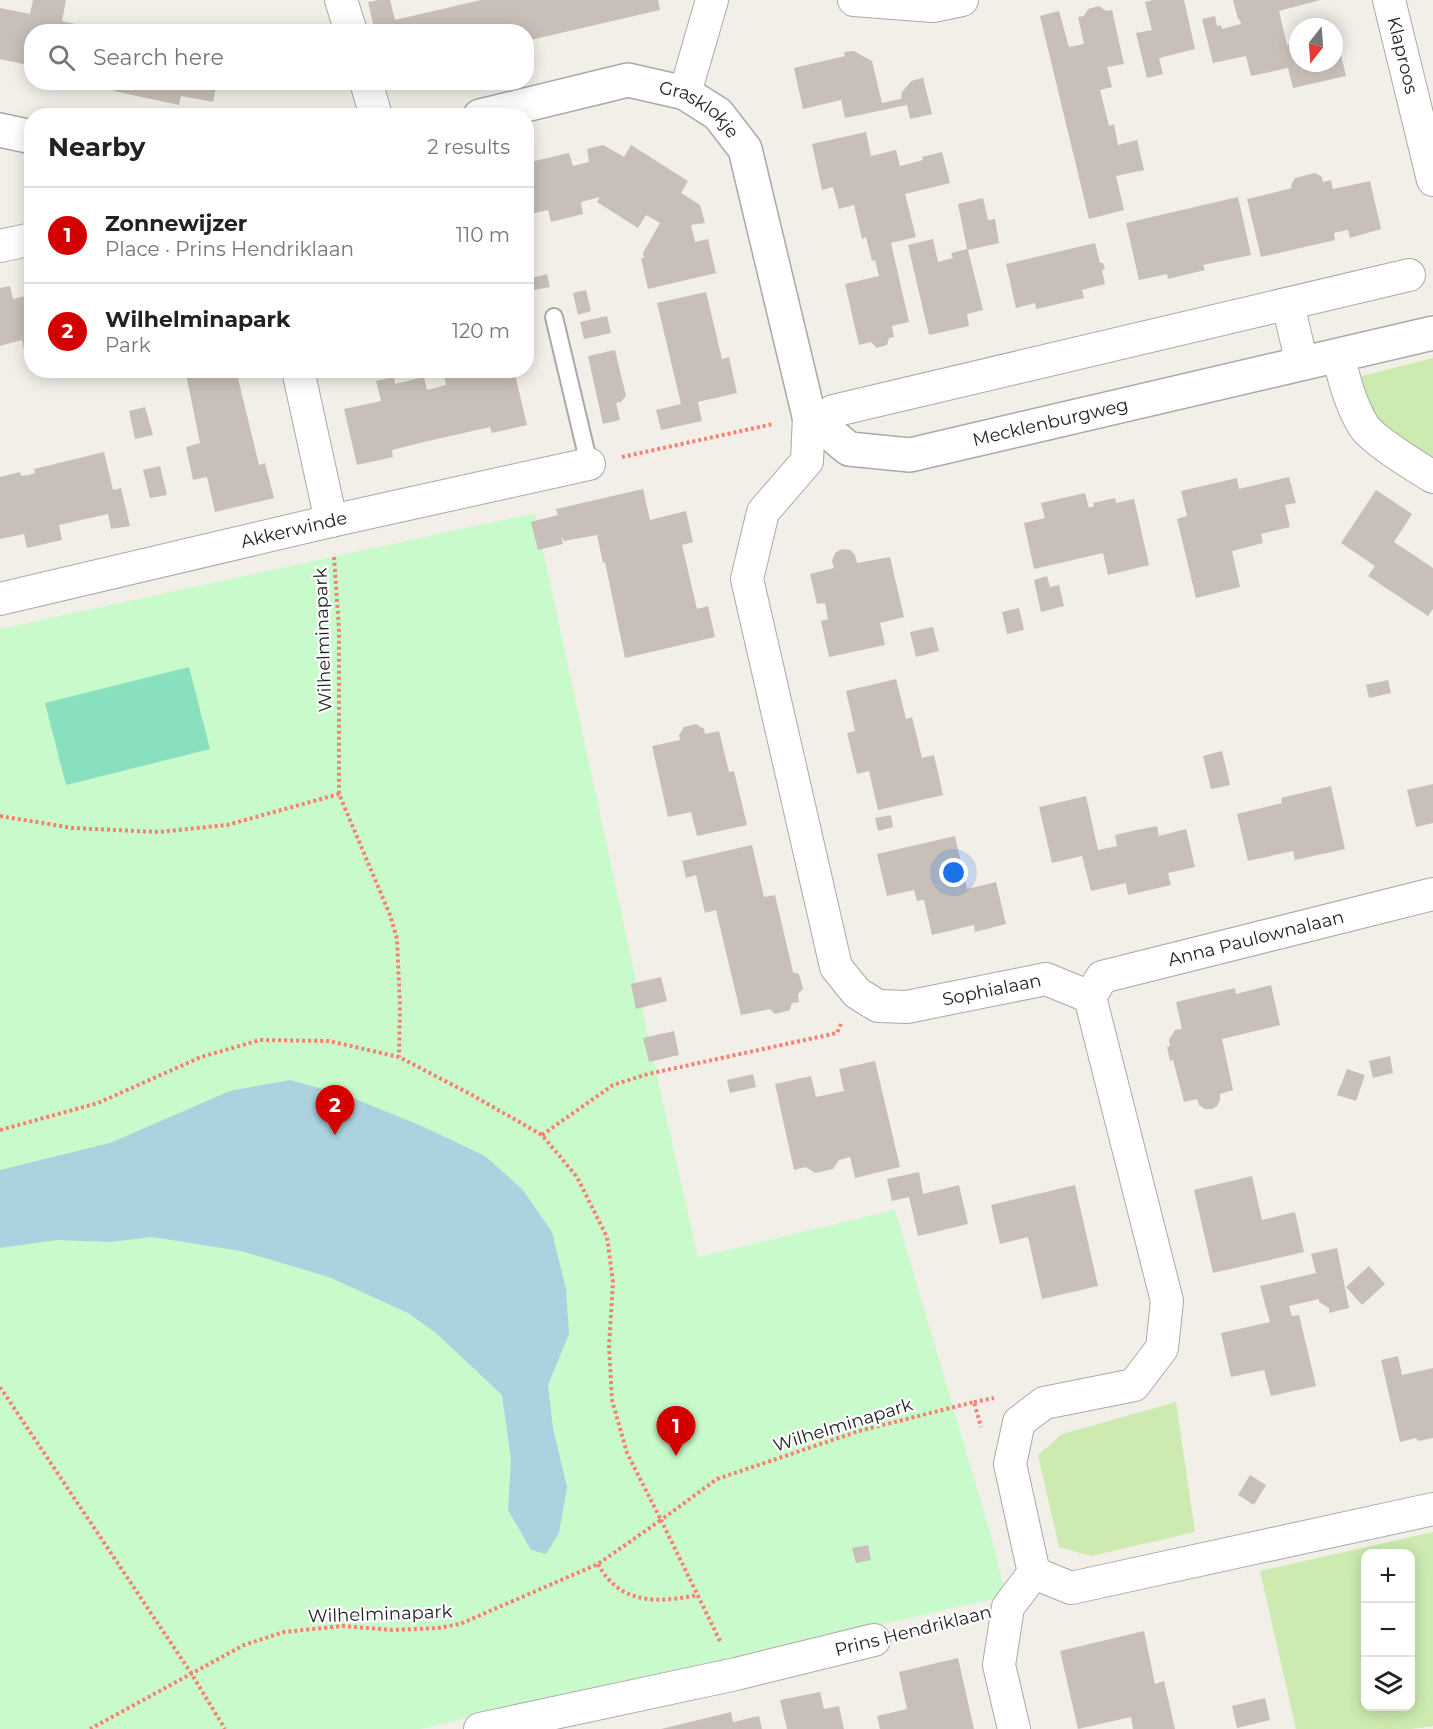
<!DOCTYPE html>
<html lang="en">
<head>
<meta charset="utf-8">
<style>
	:root { --surface:#fff; --page:#f6f6f6; --text:#222; --muted:#767676; --line:#e0e0e0; --accent:#d40000 }
	body { margin:0; font-family:Montserrat,sans-serif; background:var(--page); color:var(--text) }
	.controls { position:absolute; right:18px; bottom:18px; display:grid; overflow:hidden; border-radius:12px; box-shadow:0 3px 15px #0003 }
	.controls button { width:54px; height:54px; display:grid; place-items:center; padding:0; border:0; border-bottom:2px solid var(--line); background:var(--surface); color:var(--text); font:30px sans-serif }
	.compass { position:absolute; left:1289px; top:18px; width:54px; height:54px; border-radius:50%; background:var(--surface); box-shadow:0 3px 15px #0003; rotate:197deg }
	.you { position:absolute; left:954px; top:873px; width:21px; height:21px; margin:-15px; border:4px solid #fff; border-radius:50%; background:#1a73e8; box-shadow:0 0 0 9px #1a73e833 }
	.badge { display:grid; place-items:center; width:39px; height:39px; border-radius:50%; background:var(--accent); color:#fff; font-size:20px; font-weight:700 }
	.pin { position:absolute; translate:-50% -50px; filter:drop-shadow(0 2px 3px #0008) }
	.pin::after { content:''; position:absolute; top:32px; width:21px; height:18px; background:inherit; clip-path:polygon(0 0,100% 0,50% 100%) }
	.list { margin:0; padding:0; list-style:none }
	h2 { display:flex; justify-content:space-between; align-items:center; height:78px; margin:0; padding:0 24px; font-size:26px }
	h2 small { font-size:20px; font-weight:400; color:var(--muted) }
	.list li { display:grid; grid-template-columns:39px 1fr auto; gap:18px; align-items:center; box-sizing:border-box; height:96px; padding:0 24px; border-top:2px solid var(--line) }
	.list b { display:block; font-size:22px; white-space:nowrap }
	.list p { margin:0; font-size:20px; white-space:nowrap; color:var(--muted) }
	.list em { font-size:20px; font-style:normal; color:var(--muted) }
	.icon { flex:none; width:33px; height:33px; fill:none; stroke:currentColor; stroke-width:2; stroke-linecap:round; stroke-linejoin:round }
	.map { position:relative; flex:none; width:1433px; height:1729px; overflow:hidden }
	.search { position:absolute; background:var(--surface); box-shadow:0 3px 15px #0003; left:24px; top:24px; width:510px; height:66px; display:flex; align-items:center; gap:15px; box-sizing:border-box; padding:0 21px; border-radius:24px; color:var(--muted); font-size:22px }
	.panel { position:absolute; background:var(--surface); box-shadow:0 3px 15px #0003; left:24px; top:108px; width:510px; height:270px; border-radius:24px }
	.map>svg:first-child { display:block }
	.grass { fill:#cdebb0; fill-rule:evenodd }
	.park { fill:#c8facc }
	.pitch { fill:#88e0be }
	.water { fill:#aad3df }
	.building { fill:#c7bfb8 }
	.lines { fill:none; stroke-linecap:round; stroke-linejoin:round }
	.service-casing { stroke:#a9a9a9; stroke-width:20 }
	.minor-casing { stroke:#a9a9a9; stroke-width:34 }
	.tertiary-casing { stroke:#a9a9a9; stroke-width:36 }
	.path { stroke:#fa8072; stroke-width:4; stroke-dasharray:3 3; stroke-linecap:butt }
	.service { stroke:#fff; stroke-width:16 }
	.minor { stroke:#fff; stroke-width:32 }
	.tertiary { stroke:#fff; stroke-width:33 }
	.labels { text-anchor:middle; stroke-width:4.5; stroke-linejoin:round; paint-order:stroke }
	.street-label { font-size:18px; fill:#222; stroke:#fff }
</style>
</head>
<body>
<div class="map">
<svg width="1433" height="1729" viewBox="0 0 1433 1729">
	<rect width="100%" height="100%" fill="#f2efe9"/>
	<!-- grass -->
	<path class="grass" d="M 1433,358 L 1433,463 L 1375,424 L 1358,377 Z
		M 1176,1402 L 1195,1532 L 1091,1556 L 1059,1547 L 1038,1455 L 1062,1434 Z
		M 1433,1532 L 1433,1726 L 1411,1729 L 1296,1729 L 1260,1571 ZM 1366,1554 L 1410,1554 L 1410,1706 L 1366,1706 Z"/>
	<!-- park -->
	<path class="park" d="M 535,513 L 653,1059 L 698,1257 L 895,1210 L 993,1543 L 1006,1596 L 420,1729 L 0,1729 L 0,629 Z"/>
	<!-- pitch -->
	<path class="pitch" d="M 189,667 L 210,749 L 66,785 L 45,703 Z"/>
	<!-- water -->
	<path class="water" d="M 290,1080 L 348,1096 L 424,1127 L 485,1156 L 523,1190 L 552,1232 L 566,1289 L 569,1334 L 548,1385 L 553,1428 L 567,1487 L 559,1533 L 546,1554 L 531,1550 L 508,1510 L 511,1460 L 502,1395 L 436,1333 L 408,1313 L 329,1277 L 241,1251 L 152,1237 L 111,1242 L 57,1240 L 0,1248 L 0,1170 L 110,1143 L 230,1091 Z"/>
	<!-- building -->
	<path class="building" d="M 33,0 L 66,0 L 62,21 L 110,32 L 32,32 L 32,66 L 0,59 L 0,8 L 30,14 Z
		M 378,0 L 390,0 L 395,20 L 481,0 L 658,0 L 660,10 L 526,41 L 526,32 L 375,32 L 368,2 Z
		M 1153,0 L 1184,0 L 1195,49 L 1159,58 L 1163,74 L 1147,78 L 1136,33 L 1152,30 L 1145,2 Z
		M 1233,0 L 1320,0 L 1279,11 L 1287,45 L 1298,43 L 1298,63 L 1334,63 L 1334,34 L 1336,34 L 1346,76 L 1293,88 L 1288,68 L 1251,76 L 1246,56 L 1213,63 L 1202,19 L 1215,16 L 1217,26 L 1221,25 L 1222,29 L 1241,24 L 1240,20 L 1238,19 Z
		M 1099,6 L 1106,11 L 1112,10 L 1124,64 L 1107,67 L 1112,87 L 1100,90 L 1109,126 L 1114,124 L 1118,145 L 1137,140 L 1144,170 L 1116,176 L 1124,210 L 1089,219 L 1040,16 L 1059,11 L 1069,47 L 1084,44 L 1078,17 L 1084,16 L 1088,9 Z
		M 854,51 L 872,61 L 882,103 L 901,99 L 902,92 L 911,81 L 923,78 L 932,114 L 910,119 L 907,105 L 845,118 L 841,100 L 803,109 L 794,68 L 845,56 L 844,52 Z
		M 115,82 L 217,82 L 213,102 L 181,96 L 179,105 L 114,91 Z
		M 866,132 L 871,156 L 896,150 L 900,166 L 923,160 L 922,157 L 942,152 L 950,183 L 905,194 L 916,237 L 891,243 L 909,322 L 892,326 L 894,337 L 889,338 L 887,345 L 877,348 L 871,342 L 859,345 L 845,284 L 879,276 L 875,260 L 872,261 L 866,237 L 862,239 L 854,205 L 839,209 L 833,187 L 822,190 L 812,144 Z
		M 603,145 L 624,157 L 631,145 L 688,181 L 681,193 L 700,205 L 705,223 L 691,225 L 695,242 L 708,239 L 716,273 L 648,289 L 641,258 L 644,258 L 643,253 L 660,223 L 646,215 L 638,228 L 597,202 L 600,197 L 581,202 L 583,214 L 551,222 L 548,210 L 526,215 L 526,163 L 569,153 L 573,166 L 589,162 L 587,149 Z
		M 1315,173 L 1322,177 L 1323,182 L 1331,180 L 1333,189 L 1370,181 L 1381,229 L 1350,238 L 1348,230 L 1334,233 L 1335,240 L 1261,257 L 1247,199 L 1292,188 L 1291,185 L 1295,178 Z
		M 1238,197 L 1251,255 L 1203,265 L 1205,270 L 1168,279 L 1167,274 L 1139,280 L 1126,223 Z
		M 983,198 L 988,220 L 995,219 L 999,243 L 968,250 L 983,310 L 967,314 L 969,326 L 929,335 L 908,245 L 933,239 L 938,262 L 953,258 L 951,253 L 967,249 L 958,204 Z
		M 1095,243 L 1100,263 L 1103,263 L 1105,269 L 1102,270 L 1105,284 L 1082,290 L 1084,298 L 1036,309 L 1035,303 L 1016,308 L 1006,264 Z
		M 547,274 L 550,287 L 534,290 L 531,278 Z
		M 10,286 L 13,299 L 29,295 L 32,304 L 32,367 L 28,368 L 22,340 L 0,346 L 0,288 Z
		M 586,290 L 591,311 L 578,315 L 573,293 Z
		M 706,292 L 722,359 L 729,357 L 737,393 L 698,402 L 702,421 L 661,430 L 656,410 L 681,404 L 657,303 Z
		M 607,316 L 611,333 L 584,339 L 580,322 Z
		M 615,350 L 626,396 L 621,402 L 616,403 L 620,420 L 603,424 L 588,356 Z
		M 209,370 L 236,370 L 259,465 L 265,463 L 274,498 L 215,512 L 207,477 L 193,480 L 186,447 L 200,443 L 186,374 Z
		M 443,370 L 478,370 L 480,377 L 514,370 L 527,425 L 492,433 L 490,427 L 424,442 L 392,450 L 393,457 L 357,465 L 344,409 L 381,401 L 376,381 L 394,377 L 395,384 L 424,377 L 427,390 L 446,385 Z
		M 145,407 L 153,435 L 135,439 L 129,411 Z
		M 104,452 L 113,490 L 121,488 L 130,526 L 111,529 L 108,514 L 59,525 L 62,540 L 27,548 L 24,534 L 0,539 L 0,477 L 20,472 L 21,476 L 28,475 L 35,473 L 34,469 Z
		M 160,466 L 167,495 L 150,498 L 143,470 Z
		M 1289,477 L 1296,503 L 1285,505 L 1290,527 L 1261,534 L 1263,543 L 1232,551 L 1240,587 L 1196,598 L 1177,519 L 1187,516 L 1181,491 L 1237,478 L 1239,489 Z
		M 643,489 L 650,520 L 686,511 L 693,542 L 682,545 L 697,609 L 708,606 L 715,637 L 625,658 L 605,562 L 603,563 L 597,535 L 564,541 L 561,535 L 563,544 L 538,550 L 531,522 L 558,515 L 556,509 Z
		M 1376,490 L 1412,514 L 1394,542 L 1433,568 L 1433,609 L 1428,616 L 1368,576 L 1375,566 L 1341,543 Z
		M 1085,493 L 1089,508 L 1094,506 L 1093,503 L 1115,498 L 1116,503 L 1134,499 L 1149,565 L 1108,575 L 1103,553 L 1034,569 L 1024,523 L 1045,518 L 1041,503 Z
		M 842,549 L 850,550 L 855,555 L 857,563 L 890,557 L 904,617 L 880,623 L 885,645 L 829,657 L 821,621 L 828,619 L 825,603 L 817,604 L 810,574 L 834,568 L 832,561 L 835,553 Z
		M 1047,576 L 1050,587 L 1059,585 L 1064,606 L 1041,612 L 1034,580 Z
		M 1019,608 L 1024,630 L 1007,634 L 1002,612 Z
		M 933,627 L 939,651 L 916,657 L 910,632 Z
		M 896,679 L 906,719 L 912,717 L 922,758 L 934,755 L 943,795 L 878,810 L 869,771 L 857,774 L 847,733 L 855,731 L 846,691 Z
		M 1388,680 L 1391,693 L 1369,698 L 1366,685 Z
		M 696,724 L 704,729 L 705,734 L 719,731 L 729,772 L 734,771 L 747,825 L 697,836 L 691,812 L 668,817 L 652,746 L 680,740 L 679,735 L 684,727 Z
		M 1222,751 L 1230,785 L 1211,789 L 1203,756 Z
		M 1433,784 L 1433,823 L 1416,827 L 1407,790 Z
		M 1331,786 L 1345,849 L 1295,860 L 1293,851 L 1248,861 L 1237,814 L 1282,803 L 1281,798 Z
		M 1086,796 L 1098,850 L 1117,846 L 1115,835 L 1137,830 L 1157,826 L 1159,836 L 1186,829 L 1195,867 L 1168,873 L 1171,885 L 1128,895 L 1126,883 L 1091,891 L 1082,856 L 1052,863 L 1039,807 Z
		M 891,815 L 893,827 L 878,831 L 875,818 Z
		M 955,836 L 967,889 L 996,882 L 1006,924 L 975,932 L 974,925 L 932,935 L 924,900 L 917,901 L 914,890 L 887,896 L 877,854 Z
		M 752,845 L 764,897 L 775,895 L 793,972 L 799,974 L 803,989 L 798,994 L 799,1002 L 792,1003 L 790,1010 L 775,1014 L 770,1009 L 741,1015 L 716,910 L 705,913 L 696,875 L 686,878 L 682,861 Z
		M 661,977 L 667,1001 L 636,1009 L 631,984 Z
		M 1271,985 L 1280,1025 L 1222,1039 L 1233,1090 L 1220,1094 L 1220,1100 L 1217,1106 L 1212,1109 L 1205,1109 L 1199,1105 L 1197,1099 L 1184,1102 L 1173,1060 L 1170,1061 L 1167,1047 L 1170,1046 L 1169,1040 L 1175,1030 L 1182,1029 L 1176,1002 L 1235,988 L 1236,994 Z
		M 674,1031 L 679,1055 L 649,1062 L 643,1038 Z
		M 1390,1056 L 1393,1073 L 1373,1078 L 1369,1061 Z
		M 875,1061 L 900,1167 L 855,1178 L 850,1157 L 839,1160 L 833,1169 L 815,1173 L 806,1167 L 794,1170 L 775,1084 L 811,1076 L 816,1097 L 844,1091 L 839,1069 Z
		M 1347,1069 L 1365,1075 L 1356,1101 L 1337,1095 Z
		M 753,1074 L 756,1087 L 730,1093 L 727,1080 Z
		M 919,1172 L 923,1194 L 959,1185 L 968,1224 L 918,1236 L 909,1197 L 892,1201 L 887,1179 Z
		M 1252,1176 L 1262,1220 L 1295,1212 L 1304,1252 L 1213,1273 L 1194,1190 Z
		M 1075,1185 L 1098,1286 L 1042,1299 L 1028,1237 L 1000,1244 L 991,1205 Z
		M 1337,1248 L 1349,1308 L 1329,1313 L 1329,1308 L 1319,1302 L 1319,1299 L 1289,1306 L 1292,1316 L 1299,1315 L 1316,1386 L 1271,1396 L 1264,1370 L 1231,1377 L 1221,1333 L 1270,1322 L 1260,1286 L 1316,1273 L 1311,1254 Z
		M 1369,1266 L 1385,1284 L 1362,1305 L 1346,1287 Z
		M 1398,1356 L 1402,1375 L 1433,1368 L 1433,1438 L 1418,1441 L 1416,1438 L 1400,1442 L 1381,1360 Z
		M 1250,1475 L 1266,1485 L 1254,1505 L 1238,1495 Z
		M 868,1545 L 871,1560 L 856,1563 L 852,1548 Z
		M 1144,1631 L 1155,1684 L 1164,1681 L 1175,1729 L 1133,1729 L 1131,1717 L 1078,1729 L 1060,1651 Z
		M 958,1658 L 974,1729 L 880,1729 L 877,1716 L 907,1709 L 899,1672 Z
		M 820,1692 L 824,1709 L 839,1706 L 844,1729 L 787,1729 L 780,1700 Z
		M 1265,1698 L 1270,1720 L 1237,1728 L 1232,1706 Z
		M 731,1712 L 733,1722 L 759,1716 L 762,1729 L 661,1729 Z"/>
	<g class="lines">
		<!-- service casing -->
		<g class="service-casing">
			<path id="service" d="M 554,317 L 589,464"/>
		</g>
		<!-- minor casing -->
		<g class="minor-casing">
			<g id="minor">
				<path d="M 341,0 L 351,32"/>
				<path d="M 854,0 L 933,6 L 962,0"/>
				<path id="s1" d="M 1389,0 L 1433,180"/>
				<path d="M 366,82 L 376,116"/>
				<path d="M 685,93 L 712,0"/>
				<path d="M 0,246 L 32,239"/>
				<path d="M 1288,304 L 1302,364"/>
				<path d="M 1338,355 C 1344,379 1350,403 1363,425 C 1372,440 1417,467 1433,477"/>
				<path d="M 298,370 L 331,521"/>
				<path d="M 833,411 L 1409,275"/>
				<path id="s2" d="M 809,416 L 807,461 L 763,512 L 747,579 L 836,967 L 857,993 L 878,1006 L 907,1007 L 1046,979 L 1090,997 L 1167,1301 L 1162,1348 L 1134,1385 L 1044,1403 L 1019,1422 L 1010,1464 L 1034,1573"/>
				<path id="s3" d="M 0,599 L 331,521 L 589,464"/>
				<path id="s4" d="M 1090,997 L 1102,977 L 1433,894"/>
				<path d="M 480,1729 L 736,1674 L 874,1640"/>
				<path d="M 1014,1729 L 999,1665 L 1008,1607 L 1034,1573 L 1071,1588 L 1433,1509"/>
			</g>
		</g>
		<!-- tertiary casing -->
		<g class="tertiary-casing">
			<g id="tertiary">
				<path id="s5" d="M 480,116 L 628,80 L 685,93 L 718,114 L 745,149 L 809,416 L 849,449 L 910,455 L 1433,333"/>
				<path d="M 0,130 L 32,137"/>
			</g>
		</g>
		<!-- path -->
		<path class="path" d="M 622,457 L 773,424
			M 334,557 L 339,629 L 339,794 L 390,915 L 397,939 L 400,1006 L 399,1057
			M 0,816 L 73,828 L 158,832 L 227,825 L 339,794
			M 0,1130 L 98,1103 L 201,1057 L 260,1040 L 329,1041 L 399,1057 L 472,1095 L 542,1135 L 577,1177 L 607,1237 L 613,1282 L 609,1346 L 612,1400 L 627,1453 L 661,1520 L 598,1564 L 460,1624 L 438,1628 L 392,1630 L 343,1626 L 284,1632 L 244,1645 L 90,1729
			M 542,1135 L 613,1085 L 648,1074 L 837,1033 L 841,1024
			M 0,1387 L 191,1673 L 225,1729
			M 974,1402 L 994,1398
			M 598,1564 C 620,1605 658,1603 698,1595
			M 907,1632 L 972,1616
			M 720,1641 L 661,1520 L 717,1479 L 859,1431 L 974,1402 L 981,1427"/>
		<!-- service -->
		<use href="#service" class="service"/>
		<!-- minor -->
		<use href="#minor" class="minor"/>
		<!-- tertiary -->
		<use href="#tertiary" class="tertiary"/>
	</g>
	<g class="labels">
		<!-- street labels -->
		<g class="street-label">
			<text dy="6" stroke="none"><textPath href="#s1" startOffset="57">Klaproos</textPath></text>
			<text dy="6" stroke="none"><textPath href="#s5" startOffset="231">Grasklokje</textPath></text>
			<text dy="6" stroke="none"><textPath href="#s5" startOffset="826">Mecklenburgweg</textPath></text>
			<text dy="6" stroke="none"><textPath href="#s3" startOffset="302">Akkerwinde</textPath></text>
			<text transform="translate(323 640) rotate(-92)" y="6">Wilhelminapark</text>
			<text dy="6" stroke="none"><textPath href="#s4" startOffset="182">Anna Paulownalaan</textPath></text>
			<text dy="6" stroke="none"><textPath href="#s2" startOffset="753">Sophialaan</textPath></text>
			<text transform="translate(843 1425) rotate(-17)" y="6">Wilhelminapark</text>
			<text transform="translate(380 1614) rotate(-2)" y="6">Wilhelminapark</text>
			<text transform="translate(913 1631) rotate(-14)" y="6">Prins Hendriklaan</text>
		</g>
	</g>
</svg>
<div class="controls">
<button>+</button>
<button>−</button>
<button><svg class="icon" aria-label="layers" viewBox="0 0 24 24"><path d="M12 4l9 5-9 5-9-5zM3 14l9 5 9-5"/></svg></button>
</div>
<svg class="compass" viewBox="-18 -18 36 36"><path d="M0-13l5 13h-10z" fill="#e53935"/><path d="M0 13l5-13h-10z" fill="#767676"/></svg>
<div class="you"></div>
<div class="pin badge" style="left:676px;top:1456px">1</div>
<div class="pin badge" style="left:335px;top:1135px">2</div>
<div class="search"><svg class="icon" aria-label="search" viewBox="0 0 24 24"><circle cx="10" cy="10" r="6"/><path d="M15 15l6 6"/></svg>Search here</div>
<section class="panel">
<h2>Nearby<small>2 results</small></h2>
<ul class="list">
<li><span class="badge">1</span><div><b>Zonnewijzer</b><p>Place · Prins Hendriklaan</p></div><em>110 m</em></li>
<li><span class="badge">2</span><div><b>Wilhelminapark</b><p>Park</p></div><em>120 m</em></li>
</ul>
</section>
</div>
</body>
</html>
